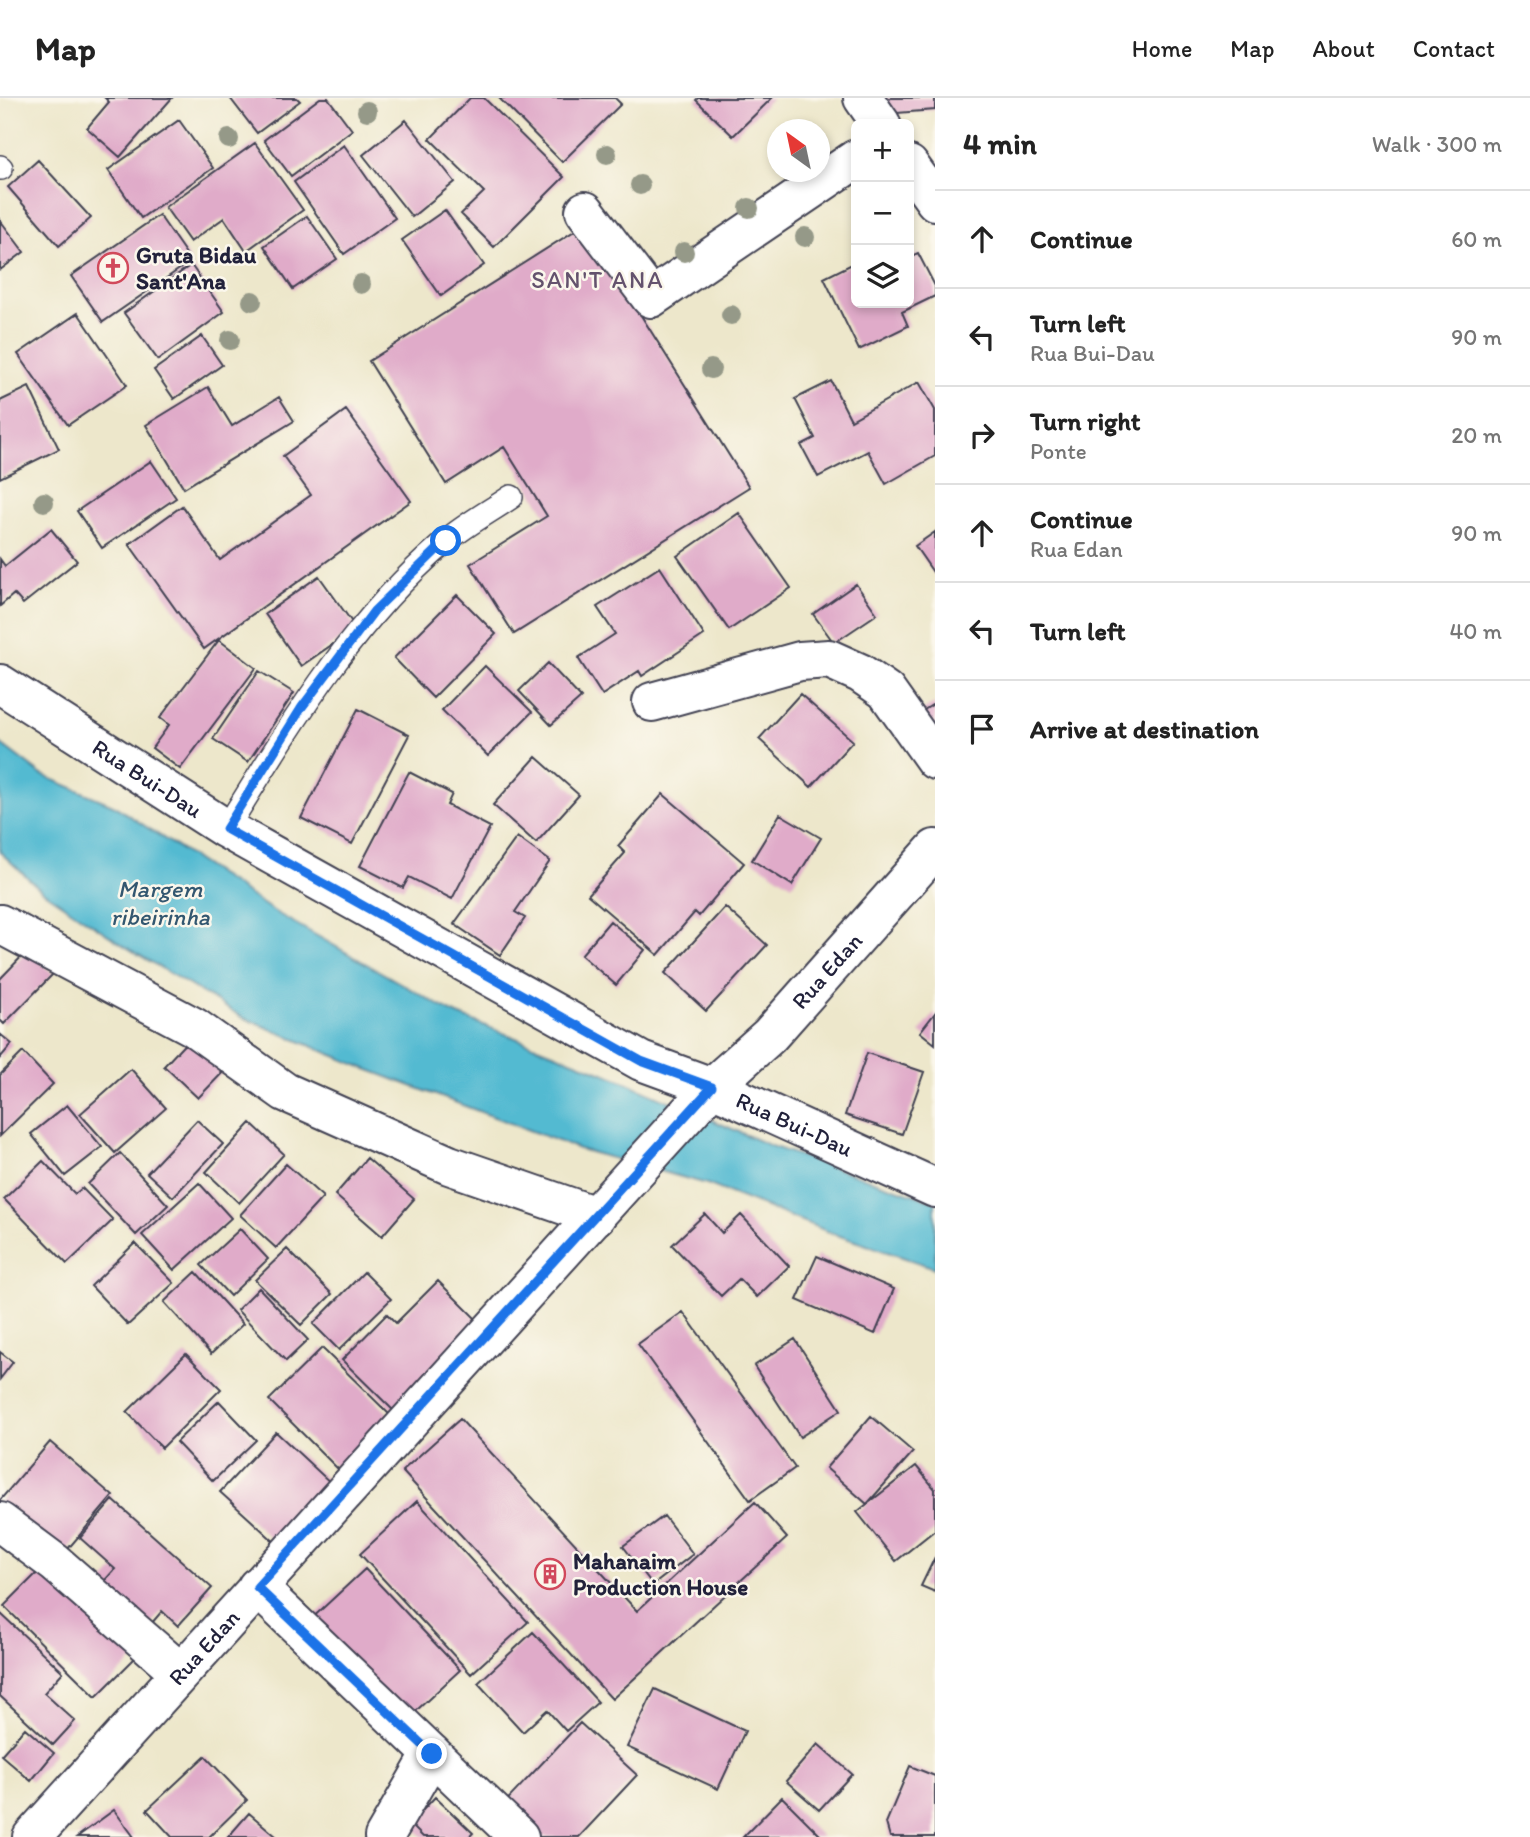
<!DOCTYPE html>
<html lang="en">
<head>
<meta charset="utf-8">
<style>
	:root { --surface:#fff; --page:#f6f6f6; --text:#222; --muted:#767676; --line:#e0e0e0 }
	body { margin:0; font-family:Itim,sans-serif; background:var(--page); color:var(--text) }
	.controls { position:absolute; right:21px; top:21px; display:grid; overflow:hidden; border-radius:10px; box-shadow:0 4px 10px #0003 }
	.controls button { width:63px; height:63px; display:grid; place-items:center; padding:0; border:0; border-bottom:2px solid var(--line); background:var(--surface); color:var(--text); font:35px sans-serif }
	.compass { position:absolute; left:767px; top:21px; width:63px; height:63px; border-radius:50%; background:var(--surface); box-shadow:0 4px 10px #0003; rotate:327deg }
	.stop { position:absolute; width:21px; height:21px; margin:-16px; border:5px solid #1a73e8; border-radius:50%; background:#fff }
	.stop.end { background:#1a73e8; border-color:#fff; box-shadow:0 2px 7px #0008 }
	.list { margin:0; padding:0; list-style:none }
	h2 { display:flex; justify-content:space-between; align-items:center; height:91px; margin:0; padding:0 28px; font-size:30px }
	h2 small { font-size:23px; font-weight:400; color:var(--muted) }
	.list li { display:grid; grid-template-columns:46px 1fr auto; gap:21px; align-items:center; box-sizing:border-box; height:98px; padding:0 28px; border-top:2px solid var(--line) }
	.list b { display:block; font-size:26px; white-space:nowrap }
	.list p { margin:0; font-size:23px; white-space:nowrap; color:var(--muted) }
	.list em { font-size:23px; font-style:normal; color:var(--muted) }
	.icon { flex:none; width:38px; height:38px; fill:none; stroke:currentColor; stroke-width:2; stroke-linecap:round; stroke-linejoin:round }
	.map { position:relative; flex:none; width:935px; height:1739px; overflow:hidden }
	header { display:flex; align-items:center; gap:42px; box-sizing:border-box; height:98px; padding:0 35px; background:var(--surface); border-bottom:2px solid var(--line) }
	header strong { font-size:33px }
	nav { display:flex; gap:38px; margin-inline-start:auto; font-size:24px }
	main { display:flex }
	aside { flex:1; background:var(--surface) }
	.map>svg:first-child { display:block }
	.water { fill:#53bad1; stroke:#3a6e86; stroke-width:2 }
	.building { fill:#e0abc9 }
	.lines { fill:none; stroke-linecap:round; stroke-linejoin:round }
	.service-casing { stroke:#404051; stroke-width:26 }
	.minor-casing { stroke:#404051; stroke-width:42 }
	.service { stroke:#fff; stroke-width:23 }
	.minor { stroke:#fff; stroke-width:38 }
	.tree { fill:#959988 }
	.route { stroke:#1a73e8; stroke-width:9 }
	.labels { text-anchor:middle; stroke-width:5; stroke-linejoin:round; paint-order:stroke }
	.poi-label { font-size:23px; font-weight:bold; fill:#22223b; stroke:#fbf7ec; text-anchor:start }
	.street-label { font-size:23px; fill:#22223b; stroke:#fbf7ec }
	.neighbourhood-label { font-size:24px; letter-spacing:2px; fill:#64526d; stroke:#fbf7ec }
	.water-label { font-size:24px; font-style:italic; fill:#335770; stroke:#fbf7ec }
</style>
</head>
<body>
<header>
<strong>Map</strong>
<nav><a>Home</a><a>Map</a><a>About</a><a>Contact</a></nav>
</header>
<main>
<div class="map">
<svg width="935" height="1739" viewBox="0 0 935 1739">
	<rect width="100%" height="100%" fill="#fbf7ec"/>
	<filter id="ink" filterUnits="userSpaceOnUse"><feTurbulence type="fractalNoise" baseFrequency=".0143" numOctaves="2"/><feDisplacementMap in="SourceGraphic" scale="14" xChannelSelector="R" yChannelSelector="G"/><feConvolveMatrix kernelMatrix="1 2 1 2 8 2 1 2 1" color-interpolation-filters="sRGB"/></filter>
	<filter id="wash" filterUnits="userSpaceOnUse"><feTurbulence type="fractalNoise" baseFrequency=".00686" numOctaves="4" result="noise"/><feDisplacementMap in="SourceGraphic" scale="28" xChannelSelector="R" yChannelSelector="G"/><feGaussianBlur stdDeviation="1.57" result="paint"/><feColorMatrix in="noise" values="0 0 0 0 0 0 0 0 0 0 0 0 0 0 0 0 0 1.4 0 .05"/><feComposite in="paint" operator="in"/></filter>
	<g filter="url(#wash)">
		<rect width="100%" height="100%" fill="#ede7cb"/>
		<!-- water -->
		<path class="water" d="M 0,645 L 42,677 L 113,707 L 275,814 L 453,915 L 616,980 L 771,1048 L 935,1104 L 935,1170 L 837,1137 L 707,1086 L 579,1051 L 364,970 L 244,920 L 126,849 L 41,792 L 0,754 Z"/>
		<g id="blocks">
			<!-- building -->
			<path class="building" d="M 105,0 L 172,0 L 120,59 L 87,30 L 109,4 Z
				M 230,0 L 297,0 L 300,3 L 257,35 Z
				M 320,0 L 328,0 L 352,32 L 291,78 L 264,42 Z
				M 470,0 L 484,0 L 564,79 L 494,149 L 461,116 L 484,94 L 430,41 Z
				M 499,0 L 615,0 L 621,6 L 562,64 Z
				M 698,0 L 772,0 L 733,38 L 696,2 Z
				M 883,0 L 935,0 L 935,12 L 884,16 Z
				M 179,22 L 213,70 L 141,120 L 108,72 Z
				M 406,22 L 455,84 L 412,119 L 363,57 Z
				M 255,45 L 303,112 L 246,153 L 224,120 L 190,144 L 165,109 Z
				M 344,47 L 395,120 L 344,156 L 294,84 Z
				M 38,62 L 91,120 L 59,148 L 8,89 Z
				M 445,112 L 484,167 L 441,198 L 402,142 Z
				M 159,117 L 191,163 L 103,224 L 71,178 Z
				M 307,118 L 337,161 L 293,191 L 264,148 Z
				M 0,122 L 24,154 L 0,172 Z
				M 584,127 L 749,389 L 514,536 L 470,466 L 547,418 L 504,349 L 446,386 L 369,263 Z
				M 918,155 L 935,188 L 935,198 L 902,214 L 908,228 L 859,252 L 824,180 L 856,164 L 856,205 L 909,205 L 909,159 Z
				M 191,167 L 224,214 L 158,262 L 124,215 Z
				M 78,215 L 127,287 L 68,327 L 18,256 Z
				M 202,238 L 222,267 L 174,301 L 154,272 Z
				M 831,283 L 851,322 L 919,284 L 935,312 L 935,358 L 886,386 L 868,353 L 818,379 L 801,347 L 815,340 L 795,301 Z
				M 29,289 L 59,351 L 0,380 L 0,303 Z
				M 208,289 L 232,328 L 279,299 L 294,323 L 184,390 L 146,327 Z
				M 346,312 L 411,403 L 204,551 L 129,446 L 182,408 L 220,462 L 311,397 L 283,358 Z
				M 151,363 L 176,400 L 102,450 L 77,413 Z
				M 739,415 L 791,490 L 729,532 L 677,458 Z
				M 51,431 L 77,463 L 23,506 L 14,496 L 0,508 L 0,461 L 5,468 Z
				M 935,434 L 935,477 L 915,448 Z
				M 660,469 L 704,537 L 642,578 L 639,573 L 602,597 L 578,560 L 615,536 L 597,509 Z
				M 319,478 L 356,530 L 301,568 L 265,516 Z
				M 856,486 L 877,516 L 834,545 L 813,516 Z
				M 457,497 L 496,536 L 433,600 L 394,560 Z
				M 219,542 L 256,570 L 180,671 L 152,650 L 169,627 L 160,620 Z
				M 548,565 L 581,600 L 551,627 L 519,593 Z
				M 485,568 L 532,614 L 488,658 L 442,612 Z
				M 259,573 L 294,595 L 248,664 L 213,641 Z
				M 800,596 L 853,643 L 811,689 L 759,641 Z
				M 935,605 L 935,634 L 921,614 Z
				M 358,611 L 409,637 L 352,746 L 301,720 Z
				M 536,659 L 579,697 L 536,745 L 493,707 Z
				M 409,674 L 452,696 L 447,707 L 490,729 L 452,801 L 409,779 L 403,790 L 360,768 Z
				M 663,696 L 744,765 L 699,818 L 695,814 L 658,857 L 588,797 L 625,755 L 618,748 Z
				M 780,716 L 821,740 L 792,787 L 752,762 Z
				M 517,739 L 550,763 L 515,814 L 525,820 L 500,857 L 454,826 Z
				M 725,809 L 767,847 L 706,913 L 665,875 Z
				M 610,823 L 645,852 L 616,887 L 581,857 Z
				M 28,852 L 53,876 L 4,926 L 0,922 L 0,881 Z
				M 935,915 L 935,946 L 920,934 Z
				M 195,935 L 229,968 L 198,1000 L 164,968 Z
				M 0,936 L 12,946 L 0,960 Z
				M 23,954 L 53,986 L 0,1038 L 0,977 Z
				M 867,955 L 924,974 L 902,1036 L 845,1017 Z
				M 131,971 L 166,1010 L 115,1055 L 80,1016 Z
				M 67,1007 L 102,1049 L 65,1078 L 31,1036 Z
				M 197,1022 L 223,1046 L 173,1099 L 147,1075 Z
				M 251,1025 L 284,1056 L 239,1105 L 206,1074 Z
				M 120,1055 L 168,1107 L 136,1137 L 88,1086 Z
				M 367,1060 L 414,1101 L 382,1138 L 335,1097 Z
				M 43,1063 L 75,1096 L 82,1090 L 113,1122 L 67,1166 L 4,1101 Z
				M 286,1066 L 323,1099 L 276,1150 L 240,1117 Z
				M 199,1085 L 231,1120 L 174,1172 L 142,1137 Z
				M 705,1116 L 722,1135 L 741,1117 L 789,1168 L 757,1199 L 739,1181 L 721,1198 L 672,1147 Z
				M 240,1131 L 268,1161 L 230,1198 L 201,1167 Z
				M 135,1145 L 174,1185 L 128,1227 L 91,1188 Z
				M 287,1151 L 332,1196 L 301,1227 L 255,1182 Z
				M 817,1158 L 894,1191 L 875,1236 L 797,1202 Z
				M 196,1174 L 243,1226 L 211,1256 L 164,1204 Z
				M 364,1174 L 391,1201 L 339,1252 L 313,1226 Z
				M 438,1183 L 484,1229 L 397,1316 L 342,1262 L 387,1216 L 396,1225 Z
				M 259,1190 L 308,1242 L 286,1263 L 237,1212 Z
				M 683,1214 L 795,1370 L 750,1402 L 638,1246 Z
				M 795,1241 L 841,1312 L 800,1339 L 754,1268 Z
				M 322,1250 L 393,1320 L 340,1373 L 269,1302 Z
				M 0,1254 L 13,1264 L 0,1281 Z
				M 186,1256 L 221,1291 L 162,1350 L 127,1314 Z
				M 219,1303 L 256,1342 L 213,1383 L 176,1344 Z
				M 871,1318 L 913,1354 L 867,1406 L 826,1370 Z
				M 460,1321 L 637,1513 L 755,1404 L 787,1440 L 612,1601 L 402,1373 Z
				M 276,1334 L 333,1387 L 278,1447 L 220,1394 Z
				M 50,1344 L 113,1398 L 61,1459 L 0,1407 L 0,1402 Z
				M 916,1368 L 935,1391 L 935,1432 L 896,1463 L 857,1414 Z
				M 113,1402 L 212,1490 L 178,1528 L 162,1513 L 146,1532 L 98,1490 L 115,1471 L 80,1440 Z
				M 417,1403 L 528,1524 L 471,1576 L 360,1456 Z
				M 664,1418 L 693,1456 L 653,1487 L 623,1448 Z
				M 935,1459 L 935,1494 L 921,1488 Z
				M 49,1463 L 142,1553 L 96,1599 L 4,1508 Z
				M 365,1471 L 460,1572 L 403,1625 L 308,1524 Z
				M 0,1515 L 63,1574 L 44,1595 L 75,1623 L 53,1647 L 0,1598 Z
				M 533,1534 L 598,1604 L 566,1633 L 547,1612 L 523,1634 L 478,1585 Z
				M 655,1591 L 745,1633 L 718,1691 L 627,1649 Z
				M 580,1625 L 637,1677 L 579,1739 L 527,1739 L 498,1712 Z
				M 25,1630 L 54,1655 L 31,1683 L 1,1657 Z
				M 818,1646 L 852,1676 L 819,1712 L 786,1683 Z
				M 205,1658 L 247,1702 L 209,1739 L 172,1739 L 147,1712 Z
				M 910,1668 L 935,1678 L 935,1739 L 890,1739 L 886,1725 Z
				M 435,1699 L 473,1735 L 469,1739 L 423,1739 L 410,1726 Z
				M 782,1699 L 822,1739 L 743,1739 Z
				M 114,1712 L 134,1739 L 77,1739 Z
				M 249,1715 L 277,1739 L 228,1739 Z"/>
		</g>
	</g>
	<g filter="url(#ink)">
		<use href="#blocks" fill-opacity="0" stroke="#404051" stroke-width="2"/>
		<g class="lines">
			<!-- service casing -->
			<g class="service-casing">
				<path id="service" d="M 0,69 L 1,70
					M 226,731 C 290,628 352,523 445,444 C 465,427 489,414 511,399"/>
			</g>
			<!-- minor casing -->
			<g class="minor-casing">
				<g id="minor">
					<path d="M 863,0 L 881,26"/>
					<path d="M 909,67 L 935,103"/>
					<path d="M 585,113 L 651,200 L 856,61"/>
					<path id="s1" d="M 0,586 L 226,731 L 641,963 L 712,989 L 935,1090"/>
					<path d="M 652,604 L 800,563 L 829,561 L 860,575 L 886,593 L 935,662"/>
					<path d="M 0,826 L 194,929 L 285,994 L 449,1067 L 596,1118"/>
					<path d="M 0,1424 L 55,1465 L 180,1574"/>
					<path d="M 257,1489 L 519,1739"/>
					<path id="s2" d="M 32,1739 L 712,989 L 769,938 L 935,751"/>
					<path d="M 384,1739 L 432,1656"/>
				</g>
			</g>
			<!-- service -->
			<use href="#service" class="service"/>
			<!-- minor -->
			<use href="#minor" class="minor"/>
		</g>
		<!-- trees -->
		<g class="tree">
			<circle cx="367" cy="13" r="10"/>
			<circle cx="229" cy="41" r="10"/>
			<circle cx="607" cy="56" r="10"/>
			<circle cx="640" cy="87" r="10"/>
			<circle cx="749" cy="110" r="10"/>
			<circle cx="805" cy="139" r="10"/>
			<circle cx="684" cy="154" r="10"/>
			<circle cx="361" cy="186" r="10"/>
			<circle cx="252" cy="203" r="10"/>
			<circle cx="731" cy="217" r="10"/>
			<circle cx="230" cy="242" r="10"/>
			<circle cx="711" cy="271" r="10"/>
			<circle cx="44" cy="404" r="10"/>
		</g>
	</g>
	<g class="lines" filter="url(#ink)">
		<!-- route -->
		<path class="route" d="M 432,1656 L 257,1489 L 712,989 L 641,963 L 226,731 L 302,609 L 374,513 L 446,443"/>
	</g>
	<!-- icons -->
	<defs>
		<g id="church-ring" transform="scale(1.575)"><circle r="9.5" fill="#fbf7ec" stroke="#d1495b" stroke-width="1.5"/><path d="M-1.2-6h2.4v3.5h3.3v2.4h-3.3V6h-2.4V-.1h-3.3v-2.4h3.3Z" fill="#d1495b"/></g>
		<g id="building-ring" transform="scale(1.575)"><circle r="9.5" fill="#fbf7ec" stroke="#d1495b" stroke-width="1.5"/><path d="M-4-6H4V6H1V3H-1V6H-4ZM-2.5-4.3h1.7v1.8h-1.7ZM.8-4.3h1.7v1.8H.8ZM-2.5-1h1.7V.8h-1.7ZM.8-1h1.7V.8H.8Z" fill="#d1495b"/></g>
	</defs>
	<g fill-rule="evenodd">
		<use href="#church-ring" x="113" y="170"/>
		<use href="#building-ring" x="550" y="1476"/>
	</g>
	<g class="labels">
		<!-- poi labels -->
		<g class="poi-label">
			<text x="136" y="165">Gruta Bidau<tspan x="136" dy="26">Sant'Ana</tspan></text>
			<text x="573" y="1471">Mahanaim<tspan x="573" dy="26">Production House</tspan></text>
		</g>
		<!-- street labels -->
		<g class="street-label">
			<text dy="8" stroke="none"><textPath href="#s1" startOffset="175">Rua Bui-Dau</textPath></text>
			<text dy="8" stroke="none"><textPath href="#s2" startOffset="1176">Rua Edan</textPath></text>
			<text dy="8" stroke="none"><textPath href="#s1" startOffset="910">Rua Bui-Dau</textPath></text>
			<text dy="8" stroke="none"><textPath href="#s2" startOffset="256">Rua Edan</textPath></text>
		</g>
		<!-- neighbourhood labels -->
		<g class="neighbourhood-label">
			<text x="598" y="190">SAN'T ANA</text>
		</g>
		<!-- water labels -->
		<g class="water-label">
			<text x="160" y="799">Margem<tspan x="160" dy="28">ribeirinha</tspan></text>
		</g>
	</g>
</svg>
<div class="controls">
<button>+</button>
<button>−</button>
<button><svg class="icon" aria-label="layers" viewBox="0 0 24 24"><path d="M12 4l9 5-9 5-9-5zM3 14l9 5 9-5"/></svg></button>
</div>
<svg class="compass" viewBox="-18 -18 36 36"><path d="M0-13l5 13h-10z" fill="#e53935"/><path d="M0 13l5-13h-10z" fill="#767676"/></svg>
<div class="stop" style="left:446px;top:443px"></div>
<div class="stop end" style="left:432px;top:1656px"></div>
</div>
<aside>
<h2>4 min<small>Walk · 300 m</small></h2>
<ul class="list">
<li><svg class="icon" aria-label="ahead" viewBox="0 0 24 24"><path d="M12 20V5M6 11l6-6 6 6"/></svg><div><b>Continue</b></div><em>60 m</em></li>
<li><svg class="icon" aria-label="left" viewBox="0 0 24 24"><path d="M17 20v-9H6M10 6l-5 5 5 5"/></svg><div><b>Turn left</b><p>Rua Bui-Dau</p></div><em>90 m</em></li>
<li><svg class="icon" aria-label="right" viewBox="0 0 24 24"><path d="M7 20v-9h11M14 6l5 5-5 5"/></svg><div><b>Turn right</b><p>Ponte</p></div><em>20 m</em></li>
<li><svg class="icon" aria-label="ahead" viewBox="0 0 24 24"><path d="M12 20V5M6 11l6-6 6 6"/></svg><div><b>Continue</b><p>Rua Edan</p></div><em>90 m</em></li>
<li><svg class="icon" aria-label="left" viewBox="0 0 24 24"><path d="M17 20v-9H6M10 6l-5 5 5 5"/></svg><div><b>Turn left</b></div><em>40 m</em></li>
<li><svg class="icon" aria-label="arrive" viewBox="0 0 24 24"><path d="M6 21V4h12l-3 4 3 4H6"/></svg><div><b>Arrive at destination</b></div></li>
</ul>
</aside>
</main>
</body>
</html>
